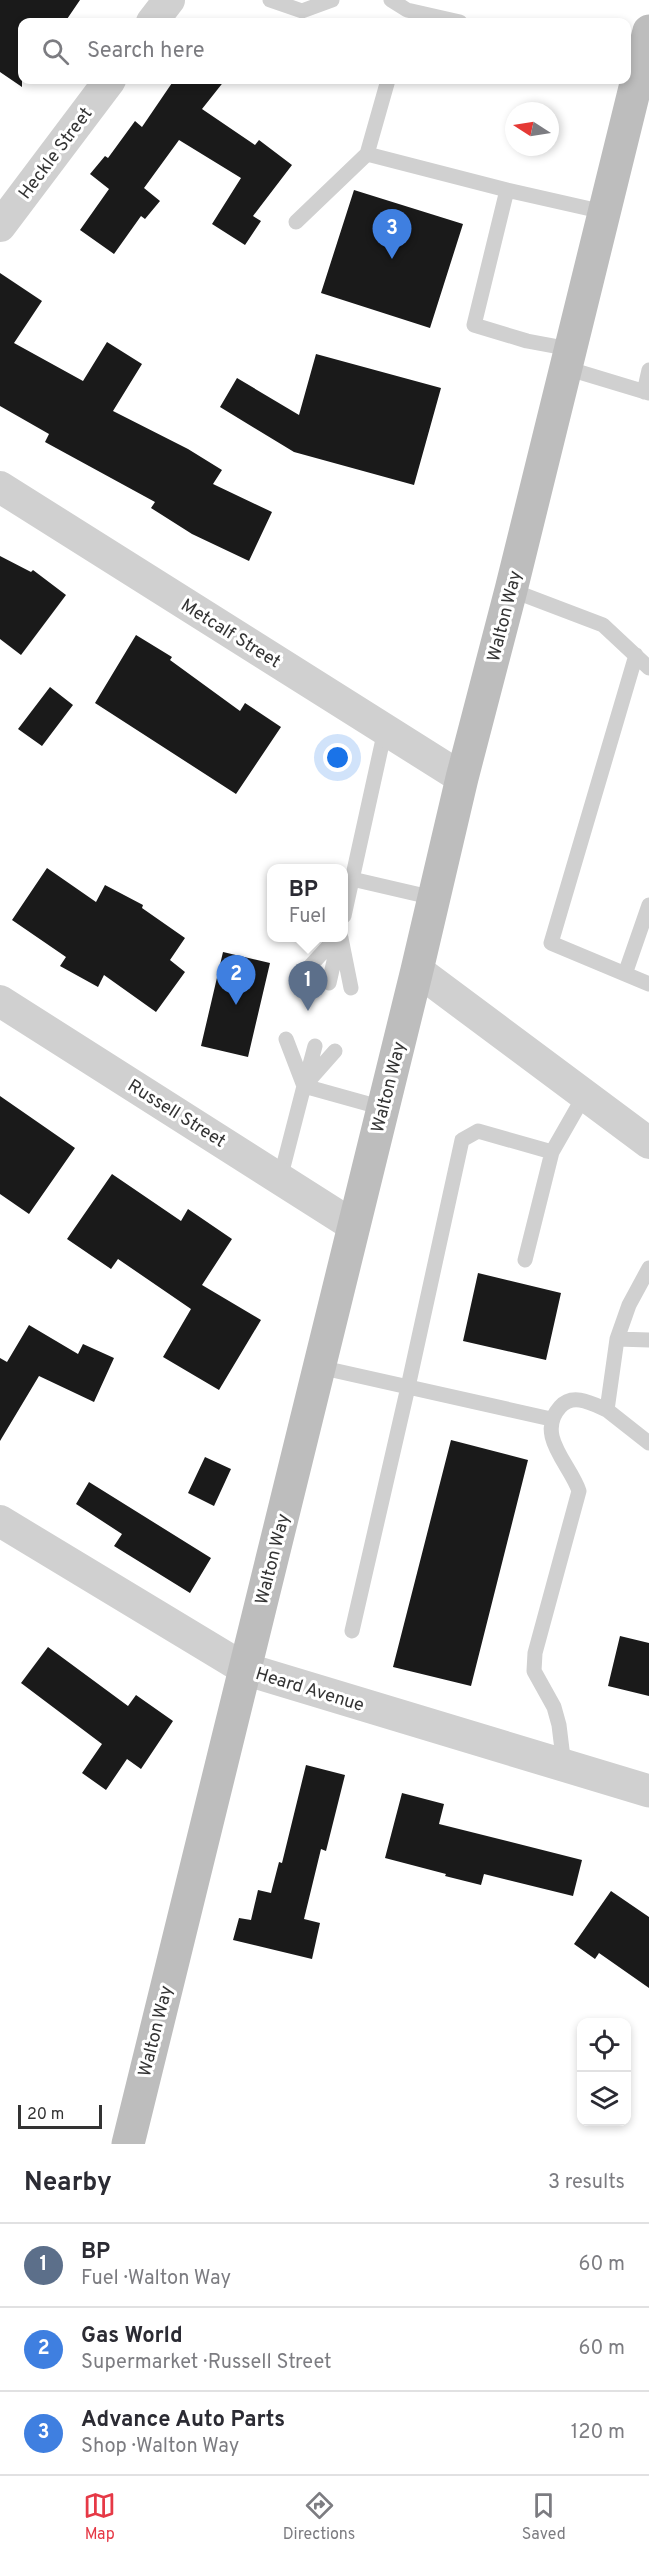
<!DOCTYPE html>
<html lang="en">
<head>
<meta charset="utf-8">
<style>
	:root { --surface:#fff; --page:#f7f7f7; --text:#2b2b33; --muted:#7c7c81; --line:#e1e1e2; --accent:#e63946 }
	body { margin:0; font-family:Overpass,sans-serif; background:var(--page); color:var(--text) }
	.controls { position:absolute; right:18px; bottom:18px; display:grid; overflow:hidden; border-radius:12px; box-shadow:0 3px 9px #0003 }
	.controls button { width:54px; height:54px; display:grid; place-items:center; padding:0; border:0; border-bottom:2px solid var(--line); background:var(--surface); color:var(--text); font:30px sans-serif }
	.compass { position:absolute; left:505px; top:102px; width:54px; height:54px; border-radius:50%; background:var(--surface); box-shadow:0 3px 9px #0003; rotate:282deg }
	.scale { position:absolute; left:18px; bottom:15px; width:84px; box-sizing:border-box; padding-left:6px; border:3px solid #333; border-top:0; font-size:16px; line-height:21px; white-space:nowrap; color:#333; -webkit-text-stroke:4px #fff; paint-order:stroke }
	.you { position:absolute; left:338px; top:758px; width:21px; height:21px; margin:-15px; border:4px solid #fff; border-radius:50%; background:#1a73e8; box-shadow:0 0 0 9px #1a73e833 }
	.badge { display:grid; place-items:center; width:39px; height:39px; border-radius:50%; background:var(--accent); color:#fff; font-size:20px; font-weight:700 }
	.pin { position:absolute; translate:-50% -50px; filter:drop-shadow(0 2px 3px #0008) }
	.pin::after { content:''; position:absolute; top:32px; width:21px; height:18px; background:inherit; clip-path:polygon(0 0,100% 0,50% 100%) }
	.popup { position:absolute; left:267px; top:864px; width:81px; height:78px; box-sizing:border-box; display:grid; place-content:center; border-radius:12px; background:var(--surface); filter:drop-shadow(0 2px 4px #0005); font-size:20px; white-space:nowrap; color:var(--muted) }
	.popup b { font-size:22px; color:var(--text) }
	.popup::after { content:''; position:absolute; left:50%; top:100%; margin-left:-12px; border:12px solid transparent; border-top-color:var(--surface) }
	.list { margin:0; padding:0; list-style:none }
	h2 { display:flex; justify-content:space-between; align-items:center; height:78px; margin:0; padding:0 24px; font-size:26px }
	h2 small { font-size:20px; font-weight:400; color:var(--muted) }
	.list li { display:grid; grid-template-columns:39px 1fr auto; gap:18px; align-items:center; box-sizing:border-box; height:84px; padding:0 24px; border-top:2px solid var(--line) }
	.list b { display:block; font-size:22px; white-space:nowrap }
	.list p { margin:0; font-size:20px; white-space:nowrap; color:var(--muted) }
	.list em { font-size:20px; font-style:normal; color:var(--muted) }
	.icon { flex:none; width:33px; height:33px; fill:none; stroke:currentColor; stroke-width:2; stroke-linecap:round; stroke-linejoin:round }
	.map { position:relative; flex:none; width:649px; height:2144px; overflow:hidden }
	.search { position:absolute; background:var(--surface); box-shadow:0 3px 9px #0003; left:18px; right:18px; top:18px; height:66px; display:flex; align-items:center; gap:15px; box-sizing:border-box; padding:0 21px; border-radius:12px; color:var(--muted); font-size:22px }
	.sheet { height:330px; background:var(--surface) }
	nav { display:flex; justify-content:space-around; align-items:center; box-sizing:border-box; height:84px; border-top:2px solid var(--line); background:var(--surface); font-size:16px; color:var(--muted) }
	nav a { display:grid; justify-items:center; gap:3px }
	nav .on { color:var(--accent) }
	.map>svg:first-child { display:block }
	.building { fill:#1a1a1a }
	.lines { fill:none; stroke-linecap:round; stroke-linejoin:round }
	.service { stroke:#d0d0d0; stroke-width:15 }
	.minor { stroke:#d0d0d0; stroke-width:32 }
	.tertiary { stroke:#d0d0d0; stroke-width:33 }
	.secondary { stroke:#bdbdbd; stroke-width:33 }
	.labels { text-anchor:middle; stroke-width:6; stroke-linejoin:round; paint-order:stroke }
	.street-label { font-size:18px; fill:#333; stroke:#fff }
</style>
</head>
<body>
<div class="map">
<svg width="649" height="2144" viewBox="0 0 649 2144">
	<rect width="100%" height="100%" fill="#fff"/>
	<!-- building -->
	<path class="building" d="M 0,0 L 80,0 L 65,22 L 22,22 L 22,87 L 0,72 Z
		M 174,80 L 225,80 L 202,109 L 255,145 L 259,140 L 292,165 L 253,216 L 261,221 L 245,245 L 212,224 L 241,178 L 179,140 L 144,188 L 160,201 L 145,219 L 141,216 L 114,254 L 80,230 L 109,189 L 90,174 L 105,156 L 108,158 L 135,121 L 142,127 Z
		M 354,190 L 463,224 L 430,328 L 321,293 Z
		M 0,273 L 42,301 L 14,343 L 83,381 L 107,342 L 142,364 L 113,411 L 188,449 L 222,470 L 213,484 L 272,512 L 249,561 L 192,534 L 151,508 L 155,502 L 45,442 L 49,434 L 0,406 Z
		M 316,354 L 441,388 L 414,485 L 294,452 L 220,407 L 237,378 L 299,415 Z
		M 0,556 L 31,572 L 33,570 L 66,595 L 21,655 L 0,639 Z
		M 136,635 L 172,657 L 170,660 L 240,711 L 245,703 L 281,727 L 236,794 L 95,703 Z
		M 50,687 L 73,705 L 42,746 L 18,729 Z
		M 47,868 L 96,902 L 105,885 L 143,905 L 142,908 L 185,938 L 170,960 L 185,972 L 156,1012 L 104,975 L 98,987 L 60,966 L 66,957 L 12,920 Z
		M 223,952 L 270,963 L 248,1057 L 201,1046 Z
		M 0,1096 L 75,1148 L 29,1214 L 0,1194 Z
		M 112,1174 L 181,1221 L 188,1209 L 232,1239 L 202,1285 L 261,1320 L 219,1390 L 163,1357 L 191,1309 L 118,1259 L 111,1269 L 67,1239 Z
		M 478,1273 L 561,1293 L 546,1360 L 463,1341 Z
		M 29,1325 L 78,1354 L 83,1344 L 114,1358 L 94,1402 L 39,1376 L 0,1441 L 0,1358 L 7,1362 Z
		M 451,1440 L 528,1460 L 471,1686 L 393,1667 Z
		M 205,1457 L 231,1469 L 214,1506 L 188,1493 Z
		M 89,1482 L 211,1558 L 190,1593 L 114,1546 L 122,1534 L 76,1504 Z
		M 620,1636 L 649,1643 L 649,1696 L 608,1686 Z
		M 48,1647 L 128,1706 L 136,1695 L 173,1721 L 141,1769 L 127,1759 L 106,1790 L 82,1773 L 102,1744 L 21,1683 Z
		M 306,1765 L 345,1775 L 326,1851 L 321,1849 L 304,1919 L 320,1923 L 312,1959 L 233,1940 L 239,1918 L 251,1920 L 258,1890 L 271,1893 L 279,1862 L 282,1863 Z
		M 402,1793 L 444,1804 L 439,1824 L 582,1860 L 573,1896 L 484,1874 L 481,1885 L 445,1876 L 446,1874 L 385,1858 Z
		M 611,1891 L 649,1917 L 649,1988 L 599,1953 L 595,1959 L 574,1944 Z"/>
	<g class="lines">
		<!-- service -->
		<path class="service" d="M 270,0 L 302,11 L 332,0
			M 391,0 L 407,10 L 460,22
			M 367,154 L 507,190
			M 296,222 L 367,154 L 388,80
			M 570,349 L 527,341 L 474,325 L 507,190 L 604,212
			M 566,368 L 649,393
			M 644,392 L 649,370
			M 511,590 L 603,625 L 649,668
			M 636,655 L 551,943 L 649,984
			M 352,879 L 434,898
			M 344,916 L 385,730
			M 341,938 L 351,988
			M 625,974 L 649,905
			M 301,976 L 336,938
			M 329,983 L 339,939
			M 305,1083 L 315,1046
			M 304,1086 L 383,1108
			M 304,1086 L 335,1051
			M 552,1152 L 584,1096
			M 280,1179 L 304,1086 L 286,1039
			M 617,1339 L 649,1340
			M 319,1367 L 551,1419
			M 607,1410 L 649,1443
			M 352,1631 L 408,1387 L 462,1140 L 478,1131 L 552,1152 L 525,1260
			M 564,1766 L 559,1725 L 554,1707 L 534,1671 L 535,1653 L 579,1491 C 570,1464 535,1435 560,1407 C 573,1392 593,1404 607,1410 L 617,1339 L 629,1305 L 649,1268"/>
		<!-- minor -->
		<path class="minor" d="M 152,22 L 169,0
			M 0,226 L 110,80
			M 0,487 L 462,778
			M 417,970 L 649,1143
			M 0,1001 L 354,1226
			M 0,1521 L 245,1669"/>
		<!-- tertiary -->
		<path class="tertiary" d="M 245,1669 L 649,1791"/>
		<!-- secondary -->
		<path class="secondary" d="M 128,2144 L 417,970 L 462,778 L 511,590 L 649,31"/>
	</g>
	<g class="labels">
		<!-- street labels -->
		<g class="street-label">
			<text transform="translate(55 153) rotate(-53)" y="6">Heckle Street</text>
			<text transform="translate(504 616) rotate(-76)" y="6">Walton Way</text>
			<text transform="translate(231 633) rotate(32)" y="6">Metcalf Street</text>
			<text transform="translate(388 1087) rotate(-76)" y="6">Walton Way</text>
			<text transform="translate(177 1113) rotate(32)" y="6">Russell Street</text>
			<text transform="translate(272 1559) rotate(-76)" y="6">Walton Way</text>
			<text transform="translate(310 1689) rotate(17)" y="6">Heard Avenue</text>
			<text transform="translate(155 2031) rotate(-76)" y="6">Walton Way</text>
		</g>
	</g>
</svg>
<div class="controls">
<button><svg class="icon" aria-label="locate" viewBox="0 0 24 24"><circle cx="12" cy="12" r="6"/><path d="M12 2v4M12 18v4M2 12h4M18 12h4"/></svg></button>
<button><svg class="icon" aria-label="layers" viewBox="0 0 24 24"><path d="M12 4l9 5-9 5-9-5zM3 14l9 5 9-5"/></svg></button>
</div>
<svg class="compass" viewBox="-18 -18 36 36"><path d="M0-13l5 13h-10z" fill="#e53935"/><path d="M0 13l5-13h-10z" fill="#7c7c81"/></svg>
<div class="scale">20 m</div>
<div class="you"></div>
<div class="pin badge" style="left:308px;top:1011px;background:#5c6f8a">1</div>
<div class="popup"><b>BP</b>Fuel</div>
<div class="pin badge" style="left:236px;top:1005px;background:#3f7fe0">2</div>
<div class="pin badge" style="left:392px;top:259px;background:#3f7fe0">3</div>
<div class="search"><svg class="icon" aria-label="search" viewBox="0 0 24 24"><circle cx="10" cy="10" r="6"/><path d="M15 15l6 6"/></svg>Search here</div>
</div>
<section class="sheet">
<h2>Nearby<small>3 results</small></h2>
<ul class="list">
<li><span class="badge" style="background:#5c6f8a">1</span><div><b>BP</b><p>Fuel · Walton Way</p></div><em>60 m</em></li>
<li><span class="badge" style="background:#3f7fe0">2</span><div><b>Gas World</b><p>Supermarket · Russell Street</p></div><em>60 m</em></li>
<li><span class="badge" style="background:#3f7fe0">3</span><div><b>Advance Auto Parts</b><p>Shop · Walton Way</p></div><em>120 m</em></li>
</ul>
</section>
<nav>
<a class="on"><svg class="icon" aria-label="map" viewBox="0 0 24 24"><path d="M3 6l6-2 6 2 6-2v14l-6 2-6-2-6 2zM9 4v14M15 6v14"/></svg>Map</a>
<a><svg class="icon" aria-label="directions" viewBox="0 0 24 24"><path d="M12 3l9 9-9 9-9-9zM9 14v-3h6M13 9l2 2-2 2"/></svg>Directions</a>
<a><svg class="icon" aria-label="saved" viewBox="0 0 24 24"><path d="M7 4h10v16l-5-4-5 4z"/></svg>Saved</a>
</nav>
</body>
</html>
